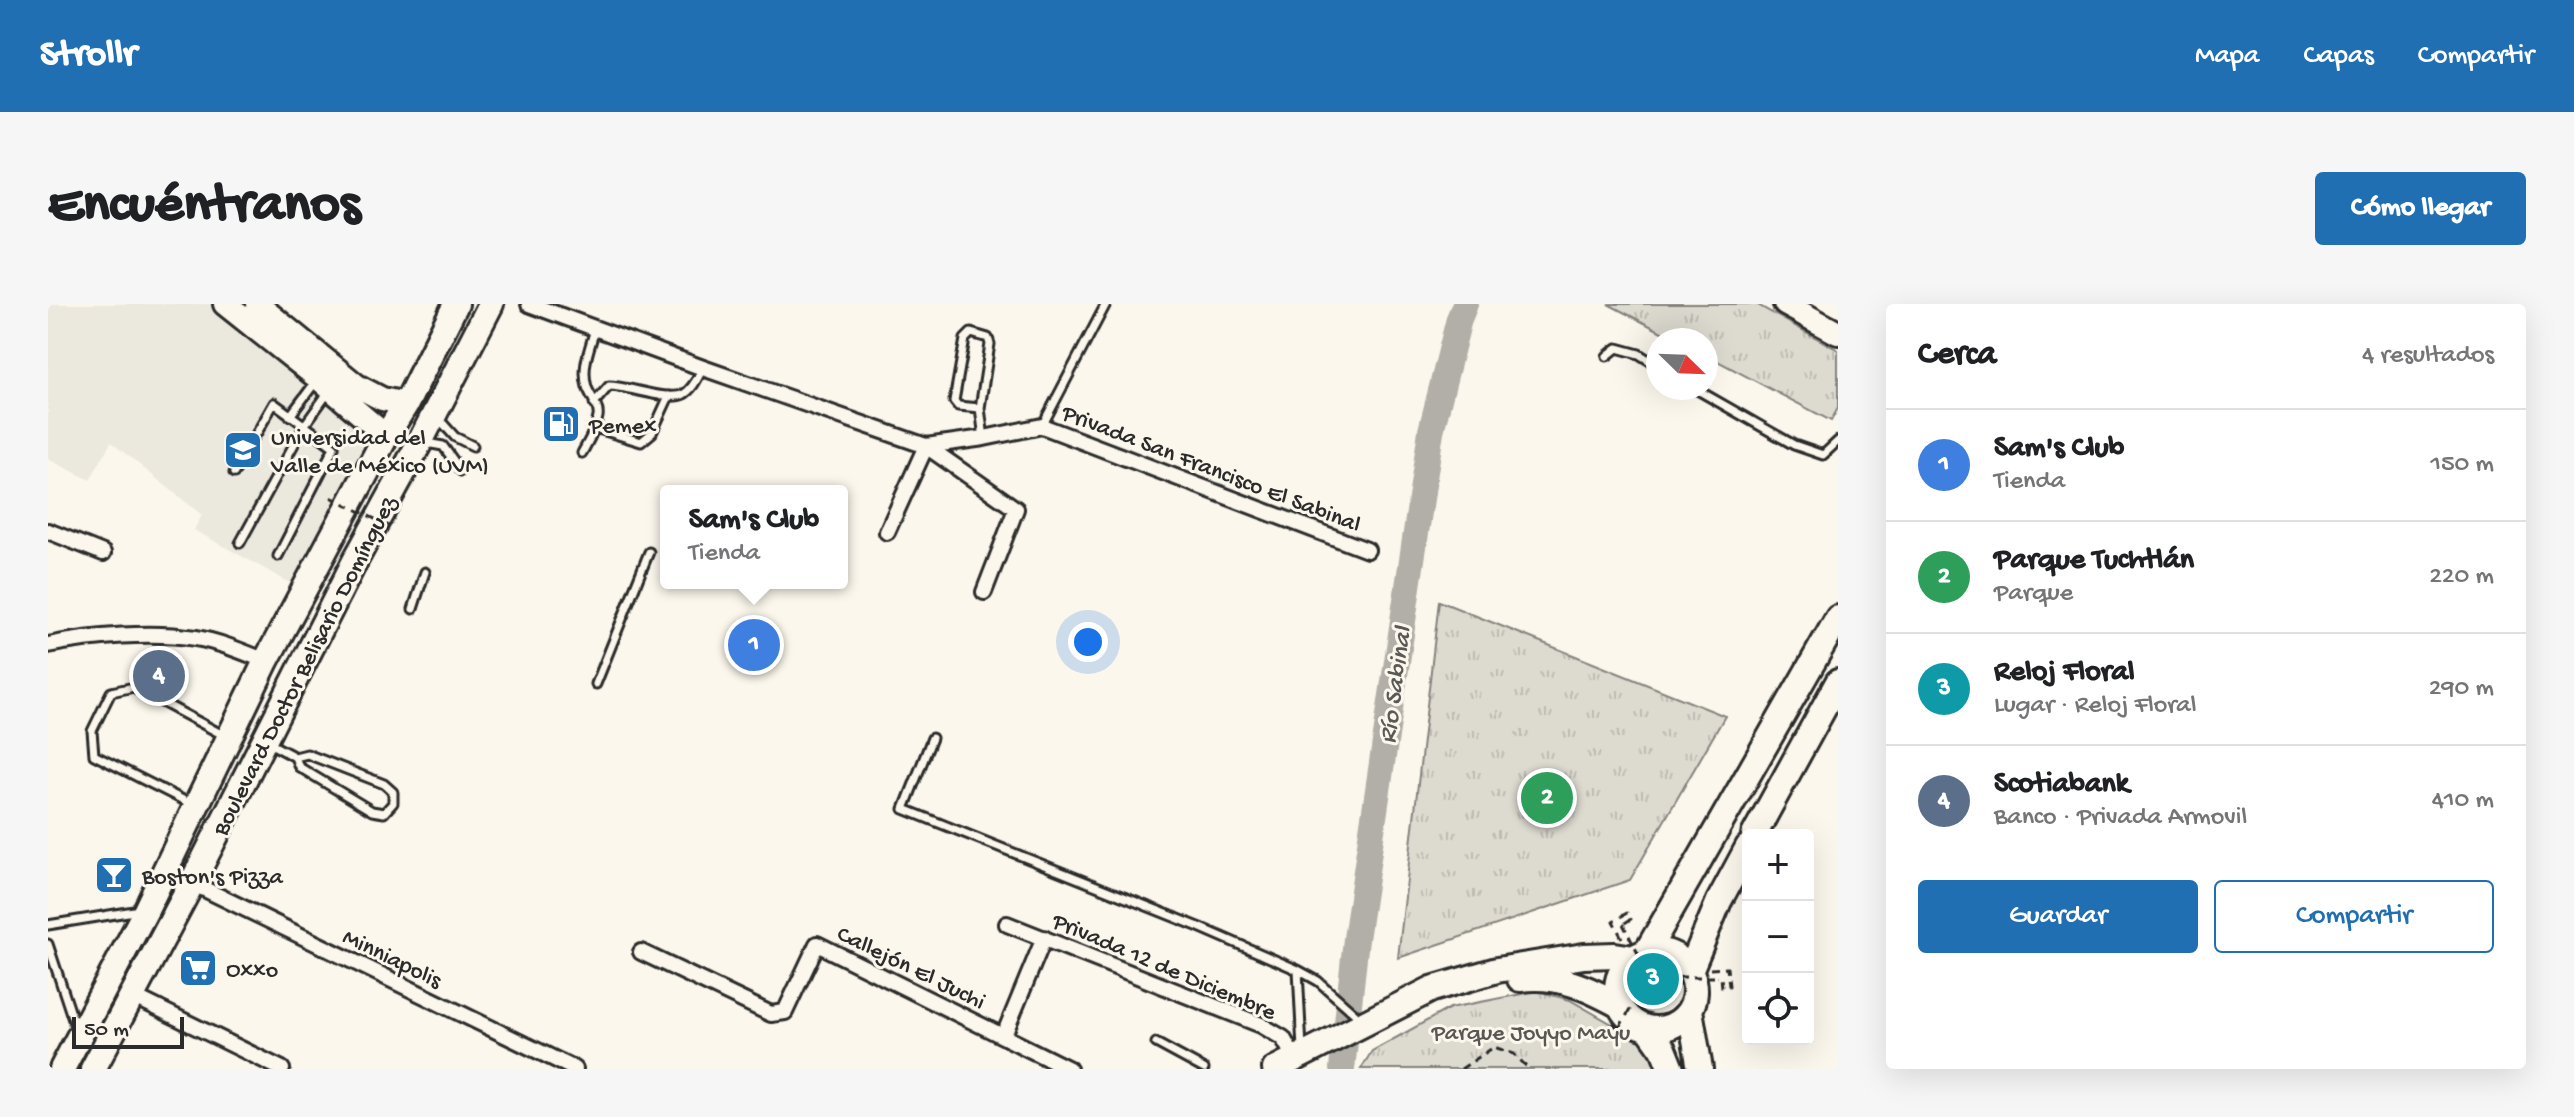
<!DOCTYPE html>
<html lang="es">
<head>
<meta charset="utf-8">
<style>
	:root { --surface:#fff; --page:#f6f6f6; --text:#202124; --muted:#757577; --line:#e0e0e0; --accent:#1f6fb2 }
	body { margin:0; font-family:"Gochi Hand",sans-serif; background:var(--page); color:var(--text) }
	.controls { position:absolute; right:24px; bottom:24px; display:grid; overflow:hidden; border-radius:8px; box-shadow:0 8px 32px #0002 }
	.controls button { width:72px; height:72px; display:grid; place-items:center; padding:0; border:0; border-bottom:2px solid var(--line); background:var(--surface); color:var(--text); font:40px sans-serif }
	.compass { position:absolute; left:1598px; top:24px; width:72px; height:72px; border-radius:50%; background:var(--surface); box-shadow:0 8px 32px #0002; rotate:113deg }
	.scale { position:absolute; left:24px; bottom:20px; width:112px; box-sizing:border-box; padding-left:8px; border:4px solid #2b2b2b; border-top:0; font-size:22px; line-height:28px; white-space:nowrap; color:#2b2b2b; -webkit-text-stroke:6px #fbf7ec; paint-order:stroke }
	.you { position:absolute; left:1040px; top:338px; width:28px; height:28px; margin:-20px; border:6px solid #fff; border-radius:50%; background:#1a73e8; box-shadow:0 0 0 12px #1a73e833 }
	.badge { display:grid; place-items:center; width:52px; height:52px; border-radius:50%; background:var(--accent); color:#fff; font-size:26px; font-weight:700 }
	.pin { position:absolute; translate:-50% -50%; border:4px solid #fff; box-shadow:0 2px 8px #0006 }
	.popup { position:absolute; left:612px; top:181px; width:188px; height:104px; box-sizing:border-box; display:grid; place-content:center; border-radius:8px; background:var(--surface); filter:drop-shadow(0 2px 6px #0005); font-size:26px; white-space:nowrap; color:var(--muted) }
	.popup b { font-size:30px; color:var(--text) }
	.popup::after { content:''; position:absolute; left:50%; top:100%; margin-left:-16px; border:16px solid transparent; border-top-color:var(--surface) }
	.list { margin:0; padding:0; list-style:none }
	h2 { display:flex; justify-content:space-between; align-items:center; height:104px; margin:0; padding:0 32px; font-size:34px }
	h2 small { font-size:26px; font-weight:400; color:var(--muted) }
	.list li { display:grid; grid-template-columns:52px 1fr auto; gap:24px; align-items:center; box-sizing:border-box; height:112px; padding:0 32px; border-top:2px solid var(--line) }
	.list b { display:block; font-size:30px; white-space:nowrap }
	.list p { margin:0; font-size:26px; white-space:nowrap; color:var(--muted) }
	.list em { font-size:26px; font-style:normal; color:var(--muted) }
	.actions { display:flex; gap:16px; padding:24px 32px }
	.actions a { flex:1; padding:18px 0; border:2px solid var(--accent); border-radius:8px; text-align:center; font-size:28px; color:var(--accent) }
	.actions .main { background:var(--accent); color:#fff }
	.icon { flex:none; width:44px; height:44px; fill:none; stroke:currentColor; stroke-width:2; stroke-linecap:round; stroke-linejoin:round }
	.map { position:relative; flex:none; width:1790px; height:765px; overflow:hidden; border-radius:8px }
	header { display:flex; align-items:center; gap:48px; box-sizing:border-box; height:112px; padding:0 40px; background:var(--accent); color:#fff }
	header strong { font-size:38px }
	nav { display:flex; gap:44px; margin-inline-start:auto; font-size:28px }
	.intro { display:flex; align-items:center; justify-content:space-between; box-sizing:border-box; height:192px; padding:0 48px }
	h1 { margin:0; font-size:56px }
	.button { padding:20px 36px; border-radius:8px; background:var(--accent); color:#fff; font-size:28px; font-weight:700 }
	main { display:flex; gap:48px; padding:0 48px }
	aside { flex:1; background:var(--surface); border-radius:8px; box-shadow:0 8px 32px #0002 }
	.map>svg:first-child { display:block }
	.built { fill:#ebe8de }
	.park { fill:url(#park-tufts); stroke:#84827e; stroke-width:2 }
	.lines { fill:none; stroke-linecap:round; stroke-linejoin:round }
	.river { stroke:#b1afa7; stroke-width:26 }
	.lane-casing { stroke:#2b2b2b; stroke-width:13 }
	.street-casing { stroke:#2b2b2b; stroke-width:20 }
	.secondary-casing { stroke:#2b2b2b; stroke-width:28 }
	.primary-casing { stroke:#2b2b2b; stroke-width:30 }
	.path { stroke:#2b2b2b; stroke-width:3; stroke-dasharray:8 6; stroke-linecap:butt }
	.lane { stroke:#fbf7ec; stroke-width:7 }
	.street { stroke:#fbf7ec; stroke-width:14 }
	.secondary { stroke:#fbf7ec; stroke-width:22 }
	.primary { stroke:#fbf7ec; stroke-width:24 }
	.path-bridge { stroke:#2b2b2b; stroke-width:3; stroke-dasharray:8 6; stroke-linecap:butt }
	.labels { text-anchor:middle; stroke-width:6; stroke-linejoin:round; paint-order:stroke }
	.poi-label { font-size:24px; fill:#2b2b2b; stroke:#fbf7ec; text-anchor:start }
	.street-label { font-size:24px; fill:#2b2b2b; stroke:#fbf7ec }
	.park-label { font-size:24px; fill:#585754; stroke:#fbf7ec }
	.water-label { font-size:26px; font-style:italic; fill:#5a5956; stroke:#fbf7ec }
</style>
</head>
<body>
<header>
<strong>Strollr</strong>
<nav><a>Mapa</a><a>Capas</a><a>Compartir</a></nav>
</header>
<div class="intro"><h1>Encuéntranos</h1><a class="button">Cómo llegar</a></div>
<main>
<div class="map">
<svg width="1790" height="765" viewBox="0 0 1790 765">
	<defs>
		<pattern id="park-tufts" width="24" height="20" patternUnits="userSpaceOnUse" patternTransform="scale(2)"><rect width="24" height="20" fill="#dddad0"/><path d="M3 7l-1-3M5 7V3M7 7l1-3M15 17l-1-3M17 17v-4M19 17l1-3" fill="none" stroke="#bebbb3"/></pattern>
	</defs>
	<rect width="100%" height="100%" fill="#fbf7ec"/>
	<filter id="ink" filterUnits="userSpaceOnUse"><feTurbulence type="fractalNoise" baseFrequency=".0125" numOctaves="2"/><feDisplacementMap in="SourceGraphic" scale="16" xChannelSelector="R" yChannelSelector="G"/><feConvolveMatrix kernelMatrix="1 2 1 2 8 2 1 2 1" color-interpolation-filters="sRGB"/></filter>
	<g filter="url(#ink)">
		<!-- built -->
		<path class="built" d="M 0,0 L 162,0 L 328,128 L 246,281 L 146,226 L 154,211 L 63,138 L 42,176 L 0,155 Z"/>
		<!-- park -->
		<path class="park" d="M 1560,0 L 1708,0 L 1790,46 L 1790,104 L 1783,117 L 1658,51 L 1658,36 L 1629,36 Z
			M 1391,297 L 1677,412 L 1582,576 L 1350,654 Z
			M 1489,687 L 1522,696 L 1606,744 L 1613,765 L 1313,765 L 1324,747 L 1402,704 Z"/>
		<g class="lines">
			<!-- river -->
			<path class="river" d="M 1294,765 L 1308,635 L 1383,127 L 1411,15 L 1417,0"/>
			<!-- lane casing -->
			<g class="lane-casing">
				<path id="lane" d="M 1559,52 L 1569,44 L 1591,50 L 1610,62
					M 1646,84 L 1746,141 L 1775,151 L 1790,137
					M 546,99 L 561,82 C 581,82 620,98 636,90 C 645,85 650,73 655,64
					M 932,104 L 910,102 L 906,97 L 917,35 L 923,29 L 940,34 L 942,40 L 932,104 L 936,134
					M 242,112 L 269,76
					M 390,114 L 407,133 L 425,142
					M 994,122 L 1058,0
					M 547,124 L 593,138 L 604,129 L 621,92
					M 378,139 L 395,142 L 413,167
					M 534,149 C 540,138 548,125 550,113 C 552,103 542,92 539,83 C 533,63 542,44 547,25
					M 186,169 L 226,99 L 286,143 L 230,252
					M 192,239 L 256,122 L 282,86
					M 365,305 L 377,268
					M 548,380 L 601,248
					M 884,434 L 856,505 L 1151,623 L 1250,666 L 1254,745
					M 221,439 L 247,453 L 251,463 L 324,507 L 336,509 L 345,499 L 345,488 L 336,480 L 259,450 L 247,453
					M 145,501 L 46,451 L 44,427 L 63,388 L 86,383 L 175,431
					M 0,621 L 92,606
					M 0,640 L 28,725
					M 1250,666 L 1270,677 L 1314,716
					M 1108,739 L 1156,765"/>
			</g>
			<!-- street casing -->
			<g class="street-casing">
				<path id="street" d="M 481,0 L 655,64 L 878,142 L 936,134 L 994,122 L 1319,246
					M 0,227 L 55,249
					M 839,228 L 878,142 L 968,205 L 936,288
					M 0,341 C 44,332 103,327 148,334 C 172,338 195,348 218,357
					M 144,579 L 527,765
					M 959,620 L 1213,721 L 1235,734 L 1247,755
					M 593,648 L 723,710 L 737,708 L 769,640 L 1021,765
					M 85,692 L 234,765
					M 956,731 L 996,634"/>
			</g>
			<!-- secondary casing -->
			<g class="secondary-casing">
				<path id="secondary" d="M 177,0 L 270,74 L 338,132
					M 209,0 L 309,82 L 334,95 L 358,100
					M 1737,0 L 1790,29"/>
			</g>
			<!-- primary casing -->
			<g class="primary-casing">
				<path id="primary" d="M 1706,531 L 1790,378
					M1569 686a39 39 0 1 1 78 0a39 39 0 1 1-78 0Z
					M 1598,649 L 1790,314
					M 1642,667 L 1671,597 L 1700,543
					M 1472,675 C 1511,670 1540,684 1573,702
					M 1642,706 L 1652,765
					M 1600,724 L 1615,745 L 1623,765
					M 14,765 L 98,606 L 218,357 L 338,132 L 358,100 L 408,0
					M 45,765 L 144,579 L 308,255 L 372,138 L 443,0
					M 1227,765 L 1384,685 L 1449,666 L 1536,652 L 1567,651 L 1586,654"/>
			</g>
			<!-- path -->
			<path class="path" d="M 1574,634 L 1565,617 L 1579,609 L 1583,615 L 1575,620
				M 1662,665 L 1679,664 L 1681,682 L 1674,683 L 1673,673 L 1669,673
				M 1571,724 L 1562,719 L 1559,723 L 1576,733 L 1582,725
				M 1413,765 L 1446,743 L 1466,750 L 1481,765"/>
			<!-- lane -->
			<use href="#lane" class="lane"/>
			<!-- street -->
			<use href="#street" class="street"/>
			<!-- secondary -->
			<use href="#secondary" class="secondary"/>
			<!-- primary -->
			<use href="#primary" class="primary"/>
			<!-- path-bridge -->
			<path class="path-bridge" d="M 283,193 L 341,222
				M 1602,673 L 1669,673
				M 1571,724 L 1602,673 L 1575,620"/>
		</g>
	</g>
	<!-- icons -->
	<defs>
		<g id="fuel-square" transform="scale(2)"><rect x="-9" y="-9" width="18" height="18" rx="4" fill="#1f6fb2" stroke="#fbf7ec"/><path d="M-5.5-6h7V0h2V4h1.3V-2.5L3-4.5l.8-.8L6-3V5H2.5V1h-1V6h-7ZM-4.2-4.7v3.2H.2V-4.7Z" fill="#fff"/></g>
		<g id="school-square" transform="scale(2)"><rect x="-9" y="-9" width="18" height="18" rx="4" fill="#1f6fb2" stroke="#fbf7ec"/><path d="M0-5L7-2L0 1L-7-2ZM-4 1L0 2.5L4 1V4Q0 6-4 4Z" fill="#fff"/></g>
		<g id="bar-square" transform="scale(2)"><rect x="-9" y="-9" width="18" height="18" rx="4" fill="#1f6fb2" stroke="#fbf7ec"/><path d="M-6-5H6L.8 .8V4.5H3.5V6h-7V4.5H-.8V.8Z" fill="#fff"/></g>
		<g id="supermarket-square" transform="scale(2)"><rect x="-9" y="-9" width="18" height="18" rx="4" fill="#1f6fb2" stroke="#fbf7ec"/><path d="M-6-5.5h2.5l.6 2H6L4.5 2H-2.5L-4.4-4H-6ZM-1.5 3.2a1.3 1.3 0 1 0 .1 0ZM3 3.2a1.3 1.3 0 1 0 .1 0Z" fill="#fff"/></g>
	</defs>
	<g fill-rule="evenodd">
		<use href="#fuel-square" x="513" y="120"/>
		<use href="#school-square" x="195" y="146"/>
		<use href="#bar-square" x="66" y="571"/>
		<use href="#supermarket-square" x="150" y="664"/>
	</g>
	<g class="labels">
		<!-- poi labels -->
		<g class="poi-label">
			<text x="541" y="128">Pemex</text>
			<text x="223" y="140">Universidad del<tspan x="223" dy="28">Valle de México (UVM)</tspan></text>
			<text x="94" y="579">Boston's Pizza</text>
			<text x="178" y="672">Oxxo</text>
		</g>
		<!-- street labels -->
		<g class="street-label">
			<text transform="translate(1164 163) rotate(21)" y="8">Privada San Francisco El Sabinal</text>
			<text transform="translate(255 361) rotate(-63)" y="8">Boulevard Doctor Belisario Domínguez</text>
			<text transform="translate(345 653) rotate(26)" y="8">Minniapolis</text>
			<text transform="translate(1117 661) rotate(23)" y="8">Privada 12 de Diciembre</text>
			<text transform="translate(864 662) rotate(26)" y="8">Callejón El Juchi</text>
		</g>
		<!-- park labels -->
		<g class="park-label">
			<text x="1483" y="735">Parque Joyyo Mayu</text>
		</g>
		<!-- water labels -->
		<g class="water-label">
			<text transform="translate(1345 381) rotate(-82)" y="9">Río Sabinal</text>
		</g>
	</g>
</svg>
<div class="controls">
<button>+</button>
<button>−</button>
<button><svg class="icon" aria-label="locate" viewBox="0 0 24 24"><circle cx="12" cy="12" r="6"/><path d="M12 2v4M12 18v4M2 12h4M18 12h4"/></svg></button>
</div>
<svg class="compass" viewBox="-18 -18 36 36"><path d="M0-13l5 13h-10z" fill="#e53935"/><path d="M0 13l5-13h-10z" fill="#757577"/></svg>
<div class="scale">50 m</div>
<div class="you"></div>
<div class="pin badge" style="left:706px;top:341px;background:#3f7fe0">1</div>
<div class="popup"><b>Sam's Club</b>Tienda</div>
<div class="pin badge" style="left:1499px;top:494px;background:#2e9e5b">2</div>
<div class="pin badge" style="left:1605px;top:675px;background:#0f9aa8">3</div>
<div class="pin badge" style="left:111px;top:372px;background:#5c6f8a">4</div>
</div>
<aside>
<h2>Cerca<small>4 resultados</small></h2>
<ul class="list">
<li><span class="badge" style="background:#3f7fe0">1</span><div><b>Sam's Club</b><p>Tienda</p></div><em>150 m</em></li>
<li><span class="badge" style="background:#2e9e5b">2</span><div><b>Parque Tuchtlán</b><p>Parque</p></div><em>220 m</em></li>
<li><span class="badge" style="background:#0f9aa8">3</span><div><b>Reloj Floral</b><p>Lugar · Reloj Floral</p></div><em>290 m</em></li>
<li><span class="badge" style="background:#5c6f8a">4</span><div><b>Scotiabank</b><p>Banco · Privada Armovil</p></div><em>410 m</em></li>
</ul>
<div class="actions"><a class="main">Guardar</a><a>Compartir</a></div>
</aside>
</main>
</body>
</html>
